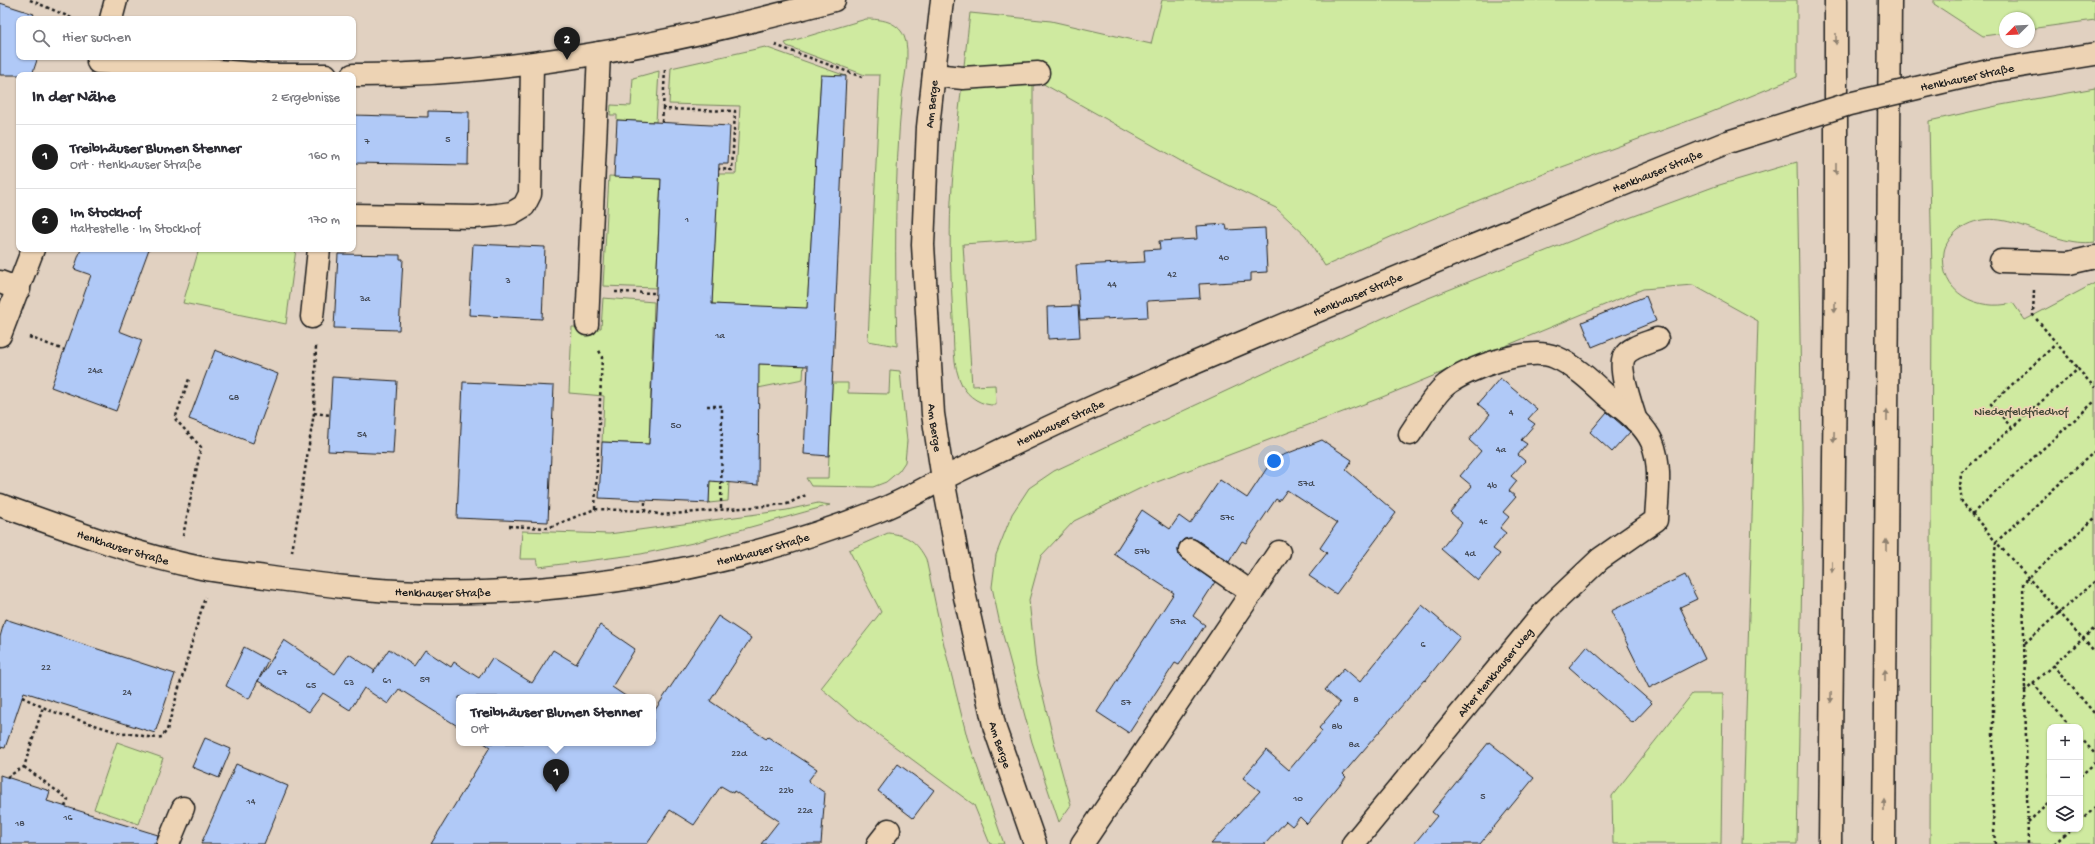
<!DOCTYPE html>
<html lang="de">
<head>
<meta charset="utf-8">
<style>
	:root { --surface:#fff; --page:#f7f7f7; --text:#2b2b33; --muted:#7c7c81; --line:#e1e1e2; --accent:#1c1c1c }
	body { margin:0; font-family:"Gochi Hand",sans-serif; background:var(--page); color:var(--text) }
	.controls { position:absolute; right:12px; bottom:12px; display:grid; overflow:hidden; border-radius:8px; box-shadow:0 1px 3px #0004 }
	.controls button { width:36px; height:36px; display:grid; place-items:center; padding:0; border:0; border-bottom:1px solid var(--line); background:var(--surface); color:var(--text); font:20px sans-serif }
	.compass { position:absolute; left:1999px; top:12px; width:36px; height:36px; border-radius:50%; background:var(--surface); box-shadow:0 1px 3px #0004; rotate:246deg }
	.you { position:absolute; left:1274px; top:461px; width:14px; height:14px; margin:-10px; border:3px solid #fff; border-radius:50%; background:#1a73e8; box-shadow:0 0 0 6px #1a73e833 }
	.badge { display:grid; place-items:center; width:26px; height:26px; border-radius:50%; background:var(--accent); color:#fff; font-size:13px; font-weight:700 }
	.pin { position:absolute; translate:-50% -33px; filter:drop-shadow(0 1px 2px #0008) }
	.pin::after { content:''; position:absolute; top:21px; width:14px; height:12px; background:inherit; clip-path:polygon(0 0,100% 0,50% 100%) }
	.popup { position:absolute; left:456px; top:694px; width:200px; height:52px; box-sizing:border-box; display:grid; place-content:center; border-radius:8px; background:var(--surface); filter:drop-shadow(0 1px 3px #0005); font-size:13px; white-space:nowrap; color:var(--muted) }
	.popup b { font-size:15px; color:var(--text) }
	.popup::after { content:''; position:absolute; left:50%; top:100%; margin-left:-8px; border:8px solid transparent; border-top-color:var(--surface) }
	.list { margin:0; padding:0; list-style:none }
	h2 { display:flex; justify-content:space-between; align-items:center; height:52px; margin:0; padding:0 16px; font-size:17px }
	h2 small { font-size:13px; font-weight:400; color:var(--muted) }
	.list li { display:grid; grid-template-columns:26px 1fr auto; gap:12px; align-items:center; box-sizing:border-box; height:64px; padding:0 16px; border-top:1px solid var(--line) }
	.list b { display:block; font-size:15px; white-space:nowrap }
	.list p { margin:0; font-size:13px; white-space:nowrap; color:var(--muted) }
	.list em { font-size:13px; font-style:normal; color:var(--muted) }
	.icon { flex:none; width:22px; height:22px; fill:none; stroke:currentColor; stroke-width:2; stroke-linecap:round; stroke-linejoin:round }
	.map { position:relative; flex:none; width:2095px; height:844px; overflow:hidden }
	.search { position:absolute; background:var(--surface); box-shadow:0 1px 3px #0004; left:16px; top:16px; width:340px; height:44px; display:flex; align-items:center; gap:10px; box-sizing:border-box; padding:0 14px; border-radius:8px; color:var(--muted); font-size:15px }
	.panel { position:absolute; background:var(--surface); box-shadow:0 1px 3px #0004; left:16px; top:72px; width:340px; height:180px; border-radius:8px }
	.map>svg:first-child { display:block }
	.green { fill:#cfeaa0; stroke:#76835e; fill-rule:evenodd }
	.building { fill:#b0c9f7; stroke:#1c1c1c }
	.lines { fill:none; stroke-linecap:round; stroke-linejoin:round }
	.minor-casing { stroke:#1c1c1c; stroke-width:25 }
	.highway-casing { stroke:#1c1c1c; stroke-width:25 }
	.path { stroke:#1c1c1c; stroke-width:2.5; stroke-dasharray:3 3; stroke-linecap:butt }
	.minor { stroke:#edd3b4; stroke-width:22 }
	.highway { stroke:#edd3b4; stroke-width:22 }
	.minor-bridge-casing { stroke:#1c1c1c; stroke-width:25; stroke-linecap:butt }
	.minor-bridge { stroke:#edd3b4; stroke-width:22 }
	.oneway { fill:#8f8170 }
	.labels { text-anchor:middle; stroke-width:3.5; stroke-linejoin:round; paint-order:stroke }
	.number-label { font-size:10px; fill:#414753 }
	.street-label { font-size:12px; fill:#1c1c1c; stroke:#edd3b4 }
	.park-label { font-size:12px; fill:#404536; stroke:#edd3b4 }
</style>
</head>
<body>
<div class="map">
<svg width="2095" height="844" viewBox="0 0 2095 844">
	<rect width="100%" height="100%" fill="#e1d1c1"/>
	<filter id="ink" filterUnits="userSpaceOnUse"><feTurbulence type="fractalNoise" baseFrequency=".025" numOctaves="2"/><feDisplacementMap in="SourceGraphic" scale="8" xChannelSelector="R" yChannelSelector="G"/><feConvolveMatrix kernelMatrix="1 2 1 2 8 2 1 2 1" color-interpolation-filters="sRGB"/></filter>
	<g filter="url(#ink)">
		<!-- green -->
		<path class="green" d="M 1162,0 L 1797,0 L 1797,77 L 1707,114 L 1551,171 L 1420,224 L 1325,266 L 1306,236 L 1276,208 L 1195,169 L 1040,82 L 1033,86 L 1033,163 L 1036,239 L 963,244 L 972,386 L 995,385 L 996,405 C 982,406 968,397 962,385 C 952,366 954,340 953,319 C 951,280 949,240 951,201 C 955,138 963,76 970,13 L 1051,21 L 1151,44 Z
			M 1934,0 L 2095,0 L 2095,20 L 2029,29 L 2029,18 L 2005,18 L 2005,33 L 1983,36 L 1934,4 Z
			M 866,19 C 881,19 897,21 904,36 C 911,51 904,80 902,96 C 894,179 895,262 897,346 L 868,341 L 880,75 L 865,75 L 787,46 L 785,43 Z
			M 765,47 L 846,76 L 821,76 L 803,379 L 758,388 L 734,387 L 728,501 L 709,503 L 710,467 L 700,466 L 705,361 L 783,365 L 790,308 L 712,304 L 718,174 L 736,174 L 740,106 L 669,104 L 671,68 Z
			M 659,71 L 656,122 L 617,120 L 617,115 L 610,115 L 611,105 L 631,106 L 633,78 Z
			M 2095,88 L 2095,242 C 2048,249 2002,198 1958,230 C 1952,235 1945,244 1944,252 C 1938,293 1978,312 2013,303 L 2025,320 L 2095,283 L 2095,844 L 1930,844 L 1932,274 L 1929,121 L 2001,105 ZM 2050,727 L 2080,727 L 2080,829 L 2050,829 Z
			M 1797,162 L 1803,510 L 1797,844 L 1742,844 L 1758,321 L 1693,285 L 1643,289 L 1380,398 L 1141,488 L 1074,521 L 1041,556 L 1029,600 L 1036,667 L 1056,750 L 1071,805 L 1059,822 L 1032,742 L 1000,624 L 992,587 L 996,555 L 1012,514 L 1029,488 L 1054,471 L 1411,305 L 1618,222 L 1716,186 Z
			M 609,176 L 661,179 L 656,288 L 603,286 Z
			M 199,249 L 296,249 L 286,324 L 183,303 Z
			M 603,298 L 654,302 L 649,444 L 602,442 L 604,396 L 569,393 L 572,327 L 601,328 Z
			M 890,370 L 900,371 L 907,441 L 905,462 L 899,471 L 886,482 L 873,487 L 811,486 L 806,478 L 828,478 L 832,383 L 848,383 L 848,393 L 889,394 Z
			M 818,503 L 830,505 L 693,543 L 641,554 L 539,567 L 537,559 L 520,559 L 522,531 L 609,534 L 787,510 Z
			M 888,533 C 908,535 917,542 926,559 L 944,645 L 967,737 L 1004,844 L 990,844 L 974,805 L 856,718 L 821,688 L 881,612 L 849,550 Z
			M 1692,694 L 1723,694 L 1721,844 L 1613,844 L 1612,796 Z
			M 117,742 L 163,758 L 139,824 L 94,809 Z"/>
		<!-- building -->
		<path class="building" d="M 0,3 L 34,14 L 32,18 L 34,19 L 19,19 L 19,57 L 38,57 L 32,75 L 0,75 Z
			M 821,75 L 846,76 L 829,456 L 804,454 L 808,366 L 759,364 L 758,485 L 710,481 L 709,503 L 599,498 L 602,442 L 649,444 L 661,179 L 614,177 L 617,120 L 730,126 L 728,164 L 719,164 L 712,304 L 807,308 Z
			M 428,111 L 469,112 L 468,165 L 353,163 L 353,115 L 428,117 Z
			M 1226,224 L 1227,230 L 1265,228 L 1267,272 L 1251,273 L 1251,281 L 1199,284 L 1200,298 L 1147,301 L 1148,317 L 1080,320 L 1076,265 L 1145,262 L 1144,250 L 1160,249 L 1159,241 L 1197,239 L 1196,226 Z
			M 473,244 L 545,247 L 542,319 L 469,315 Z
			M 81,249 L 149,249 L 119,331 L 142,340 L 116,411 L 51,387 L 91,275 L 74,269 Z
			M 338,254 L 400,255 L 400,259 L 403,259 L 399,330 L 334,328 Z
			M 1646,296 L 1656,321 L 1592,347 L 1582,322 Z
			M 1078,306 L 1080,337 L 1048,339 L 1047,307 Z
			M 215,350 L 278,374 L 253,443 L 189,419 Z
			M 332,377 L 397,381 L 393,454 L 328,451 Z
			M 1500,378 L 1537,409 L 1528,419 L 1535,424 L 1521,440 L 1527,444 L 1518,455 L 1525,461 L 1511,476 L 1517,481 L 1509,491 L 1516,497 L 1503,512 L 1509,517 L 1500,528 L 1506,533 L 1493,549 L 1500,554 L 1478,581 L 1441,549 L 1462,523 L 1450,512 L 1472,486 L 1460,476 L 1481,451 L 1469,440 L 1490,414 L 1478,404 Z
			M 463,382 L 554,386 L 548,522 L 457,518 Z
			M 1607,412 L 1630,432 L 1612,452 L 1590,432 Z
			M 1322,440 L 1352,460 L 1346,470 L 1396,513 L 1336,594 L 1309,576 L 1327,553 L 1320,548 L 1337,523 L 1287,490 L 1279,501 L 1276,499 L 1246,543 L 1242,541 L 1229,562 L 1197,540 L 1191,538 L 1184,539 L 1180,543 L 1178,549 L 1179,556 L 1215,582 L 1193,616 L 1205,625 L 1179,665 L 1175,663 L 1129,733 L 1097,712 L 1174,593 L 1114,554 L 1142,510 L 1170,529 L 1179,516 L 1190,524 L 1220,480 L 1247,498 L 1273,459 Z
			M 1685,575 L 1697,599 L 1680,607 L 1705,659 L 1649,688 L 1611,611 Z
			M 1422,605 L 1460,637 L 1425,681 L 1424,680 L 1343,774 L 1346,777 L 1307,824 L 1300,817 L 1292,826 L 1286,821 L 1265,844 L 1211,844 L 1260,791 L 1243,778 L 1266,750 L 1289,770 L 1322,731 L 1319,728 L 1340,703 L 1325,690 L 1344,668 L 1360,682 Z
			M 718,616 L 751,638 L 710,701 L 766,739 L 768,737 L 817,769 L 808,781 L 825,793 L 821,844 L 761,844 L 779,821 L 734,791 L 733,793 L 721,786 L 694,825 L 670,810 L 647,844 L 431,844 L 490,747 L 484,743 L 653,743 L 653,713 Z
			M 5,619 L 175,674 L 155,733 L 24,692 L 5,748 L 0,747 L 0,637 Z
			M 600,625 L 635,649 L 612,687 L 627,697 L 459,697 L 459,727 L 399,689 L 388,704 L 364,688 L 350,710 L 323,693 L 309,712 L 258,681 L 284,640 L 335,674 L 349,654 L 375,671 L 373,673 L 389,649 L 414,666 L 425,650 L 451,667 L 454,662 L 479,678 L 492,658 L 532,683 L 553,650 L 576,664 Z
			M 1587,646 L 1652,703 L 1633,723 L 1569,667 Z
			M 244,647 L 268,660 L 249,699 L 226,686 Z
			M 205,738 L 231,749 L 219,778 L 192,767 Z
			M 1489,742 L 1534,778 L 1480,844 L 1414,844 L 1437,816 L 1432,812 Z
			M 236,764 L 288,786 L 264,844 L 201,844 Z
			M 898,764 L 934,790 L 913,818 L 878,791 Z
			M 0,775 L 50,791 L 47,801 L 158,835 L 156,844 L 0,844 Z"/>
		<g class="lines">
			<!-- minor casing -->
			<g class="minor-casing">
				<g id="minor">
					<path id="s1" d="M 942,0 L 928,127 L 923,245 L 933,414 L 943,479 L 965,597 L 995,729 L 1035,844"/>
					<path d="M 111,19 L 116,0"/>
					<path d="M 98,62 L 271,75 L 326,75"/>
					<path d="M 1989,71 L 2095,54"/>
					<path d="M 353,75 C 516,76 677,42 834,0"/>
					<path d="M 934,75 L 963,78 L 1038,73"/>
					<path d="M 353,215 L 475,217 L 498,215 L 512,213 L 524,206 L 530,194 L 532,64"/>
					<path d="M 2001,261 L 2069,263 L 2095,257"/>
					<path d="M 0,282 L 19,289"/>
					<path d="M 312,317 L 319,249"/>
					<path d="M 587,324 L 599,53"/>
					<path d="M 0,335 L 33,249"/>
					<path d="M 1636,421 C 1632,408 1618,369 1624,357 C 1629,347 1648,343 1657,339"/>
					<path id="s2" d="M 0,505 C 67,529 132,554 201,568 C 222,572 244,574 265,577 C 316,584 368,591 420,592 C 576,596 734,568 878,511 C 904,501 927,487 952,474 C 1010,446 1068,417 1127,392 C 1326,306 1527,223 1728,142"/>
					<path d="M 1190,550 L 1252,593"/>
					<path d="M 168,844 L 183,808"/>
					<path d="M 878,844 L 889,830"/>
					<path d="M 1082,844 L 1279,552"/>
					<path id="s3" d="M 1353,844 L 1546,610 L 1600,559 L 1656,520 C 1657,496 1662,466 1652,442 C 1643,422 1622,409 1606,395 C 1591,381 1574,365 1555,357 C 1528,346 1468,368 1446,385 C 1435,393 1419,421 1410,434"/>
				</g>
			</g>
			<!-- highway casing -->
			<g class="highway-casing">
				<path id="highway" d="M 1830,844 L 1836,268 L 1836,0
					M 1884,844 L 1890,0"/>
			</g>
			<!-- path -->
			<path class="path" d="M 30,0 L 74,19
				M 775,45 L 862,77
				M 663,109 L 665,69
				M 662,122 L 663,109 L 735,111 L 732,170 L 719,169
				M 2034,290 L 2033,315 L 2078,369
				M 615,292 L 655,293
				M 29,337 L 64,350
				M 707,406 L 722,406 L 721,509
				M 314,413 L 330,415
				M 2012,428 L 1991,404 L 2057,343
				M 2095,451 L 1996,542 L 2095,652
				M 595,509 L 602,357 L 598,348
				M 645,511 L 645,499
				M 1972,514 L 2095,401
				M 509,526 L 548,528 L 595,509 L 645,511 L 662,515 L 787,504 L 806,495
				M 183,536 L 201,447 L 175,419 L 189,379
				M 292,552 L 314,413 L 316,345
				M 2025,643 L 2095,581
				M 2053,665 L 2095,714
				M 2033,683 L 2071,727
				M 2024,691 L 2095,628
				M 22,697 L 51,711 L 123,734 C 138,732 147,740 162,737 L 167,730 L 205,597
				M 2080,737 L 2095,754
				M 24,767 L 68,799 L 65,807
				M 2080,776 L 2095,763
				M 7,777 L 24,767 L 43,707
				M 2080,821 L 2095,808
				M 2028,822 L 2050,802
				M 1995,844 L 1993,813 L 1993,577 L 1996,542 L 1962,502 L 1960,488 L 1961,473 L 2078,369 L 2095,388
				M 2028,844 L 2023,584 L 2028,578 L 2095,518
				M 2054,844 L 2071,829"/>
			<!-- minor -->
			<use href="#minor" class="minor"/>
			<!-- highway -->
			<use href="#highway" class="highway"/>
			<!-- minor-bridge casing -->
			<g class="minor-bridge-casing">
				<path id="minor-bridge" d="M 1728,142 L 1849,104 L 1989,71"/>
			</g>
			<!-- minor-bridge -->
			<use href="#minor-bridge" class="minor-bridge"/>
		</g>
		<!-- one-way arrows -->
		<defs><path id="oneway-solid" d="M-6-.8H1V-3.2L6.5 0L1 3.2V.8H-6Z"/></defs>
		<g class="oneway">
			<use href="#oneway-solid" transform="translate(1836 39) rotate(90)"/>
			<use href="#oneway-solid" transform="translate(1836 169) rotate(90)"/>
			<use href="#oneway-solid" transform="translate(1835 307) rotate(91)"/>
			<use href="#oneway-solid" transform="translate(1887 415) rotate(-90)"/>
			<use href="#oneway-solid" transform="translate(1834 437) rotate(91)"/>
			<use href="#oneway-solid" transform="translate(1886 545) rotate(-90)"/>
			<use href="#oneway-solid" transform="translate(1832 567) rotate(91)"/>
			<use href="#oneway-solid" transform="translate(1885 675) rotate(-90)"/>
			<use href="#oneway-solid" transform="translate(1831 697) rotate(91)"/>
			<use href="#oneway-solid" transform="translate(1884 805) rotate(-90)"/>
		</g>
	</g>
	<g class="labels">
		<!-- number labels -->
		<g class="number-label">
			<text x="448" y="142">5</text>
			<text x="367" y="144">7</text>
			<text x="687" y="222">1</text>
			<text x="1224" y="260">40</text>
			<text x="1172" y="277">42</text>
			<text x="508" y="283">3</text>
			<text x="1112" y="287">44</text>
			<text x="365" y="301">3a</text>
			<text x="720" y="338">1a</text>
			<text x="95" y="373">24a</text>
			<text x="234" y="400">68</text>
			<text x="1511" y="415">4</text>
			<text x="676" y="428">50</text>
			<text x="362" y="437">54</text>
			<text x="1501" y="452">4a</text>
			<text x="1306" y="486">57d</text>
			<text x="1492" y="488">4b</text>
			<text x="1227" y="520">57c</text>
			<text x="1483" y="524">4c</text>
			<text x="1142" y="554">57b</text>
			<text x="1470" y="556">4d</text>
			<text x="1178" y="624">57a</text>
			<text x="1423" y="647">6</text>
			<text x="46" y="670">22</text>
			<text x="282" y="675">67</text>
			<text x="425" y="682">59</text>
			<text x="387" y="683">61</text>
			<text x="349" y="685">63</text>
			<text x="311" y="688">65</text>
			<text x="127" y="695">24</text>
			<text x="1356" y="702">8</text>
			<text x="1126" y="705">57</text>
			<text x="1337" y="729">8b</text>
			<text x="1354" y="747">8a</text>
			<text x="739" y="756">22d</text>
			<text x="766" y="771">22c</text>
			<text x="786" y="793">22b</text>
			<text x="1483" y="799">5</text>
			<text x="1298" y="801">10</text>
			<text x="251" y="804">14</text>
			<text x="805" y="813">22a</text>
			<text x="68" y="820">16</text>
			<text x="20" y="826">18</text>
		</g>
		<!-- street labels -->
		<g class="street-label">
			<text transform="translate(1967 77) rotate(-12)" y="4">Henkhauser Straße</text>
			<text transform="translate(931 104) rotate(-84)" y="4">Am Berge</text>
			<text dy="4" stroke="none"><textPath href="#s2" startOffset="1750">Henkhauser Straße</textPath></text>
			<text dy="4" stroke="none"><textPath href="#s2" startOffset="1426">Henkhauser Straße</textPath></text>
			<text dy="4" stroke="none"><textPath href="#s2" startOffset="1102">Henkhauser Straße</textPath></text>
			<text dy="4" stroke="none"><textPath href="#s1" startOffset="429">Am Berge</textPath></text>
			<text dy="4" stroke="none"><textPath href="#s2" startOffset="130">Henkhauser Straße</textPath></text>
			<text dy="4" stroke="none"><textPath href="#s2" startOffset="778">Henkhauser Straße</textPath></text>
			<text dy="4" stroke="none"><textPath href="#s2" startOffset="454">Henkhauser Straße</textPath></text>
			<text dy="4" stroke="none"><textPath href="#s3" startOffset="223">Alter Henkhauser Weg</textPath></text>
			<text dy="4" stroke="none"><textPath href="#s1" startOffset="753">Am Berge</textPath></text>
		</g>
		<!-- park labels -->
		<g class="park-label">
			<text x="2021" y="415">Niederfeldfriedhof</text>
		</g>
	</g>
</svg>
<div class="controls">
<button>+</button>
<button>−</button>
<button><svg class="icon" aria-label="layers" viewBox="0 0 24 24"><path d="M12 4l9 5-9 5-9-5zM3 14l9 5 9-5"/></svg></button>
</div>
<svg class="compass" viewBox="-18 -18 36 36"><path d="M0-13l5 13h-10z" fill="#e53935"/><path d="M0 13l5-13h-10z" fill="#7c7c81"/></svg>
<div class="you"></div>
<div class="pin badge" style="left:556px;top:792px">1</div>
<div class="popup"><b>Treibhäuser Blumen Stenner</b>Ort</div>
<div class="pin badge" style="left:567px;top:60px">2</div>
<div class="search"><svg class="icon" aria-label="search" viewBox="0 0 24 24"><circle cx="10" cy="10" r="6"/><path d="M15 15l6 6"/></svg>Hier suchen</div>
<section class="panel">
<h2>In der Nähe<small>2 Ergebnisse</small></h2>
<ul class="list">
<li><span class="badge">1</span><div><b>Treibhäuser Blumen Stenner</b><p>Ort · Henkhauser Straße</p></div><em>160 m</em></li>
<li><span class="badge">2</span><div><b>Im Stockhof</b><p>Haltestelle · Im Stockhof</p></div><em>170 m</em></li>
</ul>
</section>
</div>
</body>
</html>
